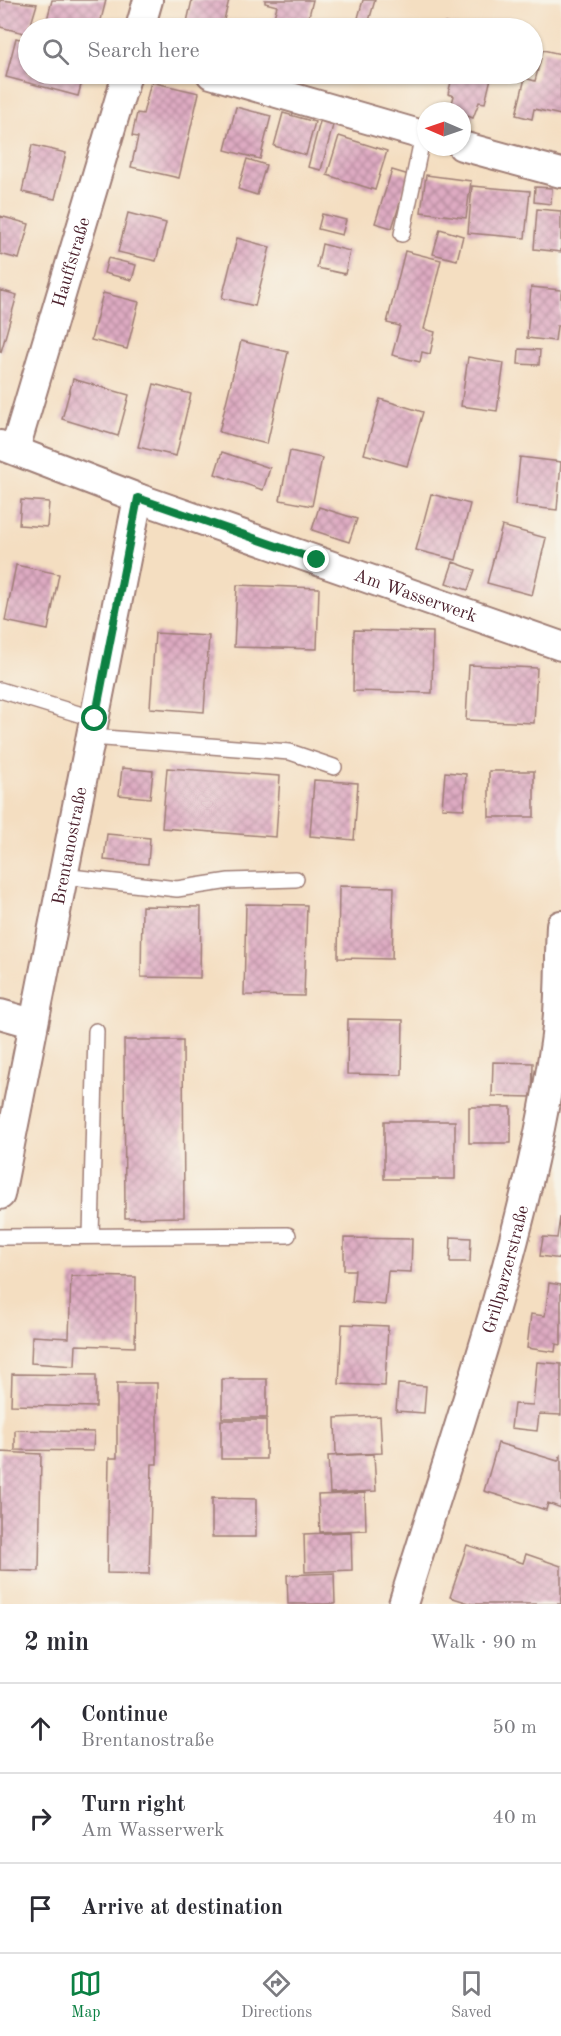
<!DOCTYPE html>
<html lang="en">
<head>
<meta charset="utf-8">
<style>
	:root { --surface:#fff; --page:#f7f7f7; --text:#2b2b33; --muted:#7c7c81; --line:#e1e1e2; --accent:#0b8043 }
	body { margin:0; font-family:"Old Standard TT",serif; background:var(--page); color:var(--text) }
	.compass { position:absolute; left:417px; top:102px; width:54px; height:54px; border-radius:50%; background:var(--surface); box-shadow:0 2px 4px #0004; rotate:272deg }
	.stop { position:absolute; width:18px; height:18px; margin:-14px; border:4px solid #0b8043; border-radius:50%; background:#fff }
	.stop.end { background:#0b8043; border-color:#fff; box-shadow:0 2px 6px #0008 }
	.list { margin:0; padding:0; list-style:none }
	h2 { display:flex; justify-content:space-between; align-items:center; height:78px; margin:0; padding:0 24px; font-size:26px }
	h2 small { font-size:20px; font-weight:400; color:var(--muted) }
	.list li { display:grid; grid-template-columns:39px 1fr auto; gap:18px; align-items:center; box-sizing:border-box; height:90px; padding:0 24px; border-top:2px solid var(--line) }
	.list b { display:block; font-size:22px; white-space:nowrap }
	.list p { margin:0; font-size:20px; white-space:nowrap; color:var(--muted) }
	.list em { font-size:20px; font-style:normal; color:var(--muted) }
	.icon { flex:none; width:33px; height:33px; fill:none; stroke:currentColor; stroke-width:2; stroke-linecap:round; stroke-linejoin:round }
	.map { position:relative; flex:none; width:561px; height:1604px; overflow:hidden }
	.search { position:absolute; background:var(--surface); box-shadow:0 2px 4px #0004; left:18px; right:18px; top:18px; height:66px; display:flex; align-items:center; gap:15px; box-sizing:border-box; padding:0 21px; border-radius:33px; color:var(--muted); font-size:22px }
	.sheet { height:348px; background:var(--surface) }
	nav { display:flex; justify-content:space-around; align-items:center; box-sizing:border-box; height:84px; border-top:2px solid var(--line); background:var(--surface); font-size:16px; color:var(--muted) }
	nav a { display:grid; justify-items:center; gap:3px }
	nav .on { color:var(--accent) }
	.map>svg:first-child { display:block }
	.building { fill:url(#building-cross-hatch) }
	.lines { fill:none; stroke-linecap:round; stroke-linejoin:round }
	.service-casing { stroke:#9f7e76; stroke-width:18 }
	.minor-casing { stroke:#9f7e76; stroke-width:32 }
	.service { stroke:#fff; stroke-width:15 }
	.minor { stroke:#fff; stroke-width:28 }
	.route { stroke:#0b8043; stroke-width:8 }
	.labels { text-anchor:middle; stroke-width:5; stroke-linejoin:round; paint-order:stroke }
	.street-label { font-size:18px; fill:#4a1f2b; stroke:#f7f3e8 }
</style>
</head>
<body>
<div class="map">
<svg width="561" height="1604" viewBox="0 0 561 1604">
	<defs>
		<pattern id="building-cross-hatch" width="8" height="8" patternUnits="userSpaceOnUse" patternTransform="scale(1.5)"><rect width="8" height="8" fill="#deabc2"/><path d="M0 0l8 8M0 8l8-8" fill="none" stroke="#b68b9e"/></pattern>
	</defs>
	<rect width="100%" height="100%" fill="#f7f3e8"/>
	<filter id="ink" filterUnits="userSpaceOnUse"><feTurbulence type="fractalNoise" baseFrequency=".0167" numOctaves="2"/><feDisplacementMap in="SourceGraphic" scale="12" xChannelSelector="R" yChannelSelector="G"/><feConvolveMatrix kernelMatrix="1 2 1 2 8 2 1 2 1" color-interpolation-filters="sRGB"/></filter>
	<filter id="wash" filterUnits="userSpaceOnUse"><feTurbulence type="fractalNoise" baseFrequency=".008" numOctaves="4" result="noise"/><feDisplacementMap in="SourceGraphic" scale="24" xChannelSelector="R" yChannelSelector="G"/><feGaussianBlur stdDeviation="1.35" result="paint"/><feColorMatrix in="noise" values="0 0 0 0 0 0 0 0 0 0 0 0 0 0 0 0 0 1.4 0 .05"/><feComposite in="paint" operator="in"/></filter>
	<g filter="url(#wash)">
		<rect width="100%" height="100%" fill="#f4dec1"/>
		<g id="blocks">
			<!-- building -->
			<path class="building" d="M 0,0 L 37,4 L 28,34 L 0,27 Z
				M 52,0 L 106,0 L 99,28 L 83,28 L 47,20 Z
				M 192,0 L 229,0 L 222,28 L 187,22 Z
				M 265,0 L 313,0 L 306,28 L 271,28 L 277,6 L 265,3 Z
				M 363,0 L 375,0 L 369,21 L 358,18 Z
				M 445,23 L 466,28 L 444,28 Z
				M 16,38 L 28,41 L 28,74 L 84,74 L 78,96 L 6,77 Z
				M 543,50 L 561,54 L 561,115 L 534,109 L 532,119 L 516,115 L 525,78 L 535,81 Z
				M 453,74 L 492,74 L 485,103 L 479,102 L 473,118 L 462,114 L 462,111 L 450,110 L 454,96 L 448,94 Z
				M 151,82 L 199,93 L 179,178 L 131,167 L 138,137 L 132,136 L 137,113 L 143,114 Z
				M 236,107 L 271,116 L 260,159 L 225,150 Z
				M 283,113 L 315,122 L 306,155 L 274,146 Z
				M 322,114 L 335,118 L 321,170 L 308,167 Z
				M 339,136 L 387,151 L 375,190 L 327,175 Z
				M 32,145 L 66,153 L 55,199 L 22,192 Z
				M 247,159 L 266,165 L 257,195 L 238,189 Z
				M 392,170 L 409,175 L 392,228 L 375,223 Z
				M 426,175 L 471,181 L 466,218 L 421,212 Z
				M 472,186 L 530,191 L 525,238 L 468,233 Z
				M 535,187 L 552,188 L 551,204 L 534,202 Z
				M 537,209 L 561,211 L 561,252 L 534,249 Z
				M 128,213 L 166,223 L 156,261 L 118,252 Z
				M 322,214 L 346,220 L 342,235 L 318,229 Z
				M 0,216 L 29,224 L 19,259 L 0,254 Z
				M 440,229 L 463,236 L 457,260 L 433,254 Z
				M 237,238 L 270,247 L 255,306 L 222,298 Z
				M 322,244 L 350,251 L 345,274 L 317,268 Z
				M 405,251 L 441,260 L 424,329 L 435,332 L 430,354 L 422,352 L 420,362 L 392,355 L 400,326 L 387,323 Z
				M 108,258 L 136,265 L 132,280 L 104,273 Z
				M 531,287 L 561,290 L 561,326 L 557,326 L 555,341 L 527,338 Z
				M 0,290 L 17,295 L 1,352 L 0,351 Z
				M 103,293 L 139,302 L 127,349 L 91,340 Z
				M 241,341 L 288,352 L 267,444 L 219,432 Z
				M 519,349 L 540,350 L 539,365 L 518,364 Z
				M 468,357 L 504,363 L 497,411 L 461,406 Z
				M 73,379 L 129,395 L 118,436 L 62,419 Z
				M 154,384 L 191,394 L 176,456 L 138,447 Z
				M 380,399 L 423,412 L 407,466 L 364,454 Z
				M 290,451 L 322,458 L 312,506 L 280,500 Z
				M 222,452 L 270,468 L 263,490 L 215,474 Z
				M 520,457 L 561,462 L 557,510 L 515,505 Z
				M 431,494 L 470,504 L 456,560 L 416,550 Z
				M 21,500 L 49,502 L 47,527 L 19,525 Z
				M 319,507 L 357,519 L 349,542 L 312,530 Z
				M 502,526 L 546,538 L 532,595 L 487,583 Z
				M 453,562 L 475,570 L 468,590 L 446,583 Z
				M 16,565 L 59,574 L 48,630 L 5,621 Z
				M 237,585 L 319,588 L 317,649 L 234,647 Z
				M 354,630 L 433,632 L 432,693 L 353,691 Z
				M 155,633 L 209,636 L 204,712 L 150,708 Z
				M 469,665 L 537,668 L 534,723 L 466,720 Z
				M 122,768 L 153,771 L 150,798 L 119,795 Z
				M 167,768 L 280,776 L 276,837 L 162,828 Z
				M 489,771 L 534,771 L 534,817 L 489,817 Z
				M 445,772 L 466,774 L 464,809 L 442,808 Z
				M 314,780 L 358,783 L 354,840 L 310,836 Z
				M 107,834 L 150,838 L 148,864 L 104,860 Z
				M 339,886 L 394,887 L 392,959 L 338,958 Z
				M 246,904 L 307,905 L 304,996 L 244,995 Z
				M 142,906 L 201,907 L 200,978 L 141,977 Z
				M 348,1019 L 403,1020 L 402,1075 L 347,1074 Z
				M 124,1040 L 183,1040 L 184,1217 L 125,1218 Z
				M 493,1062 L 533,1063 L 532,1097 L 492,1096 Z
				M 469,1107 L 511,1107 L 511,1143 L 469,1143 Z
				M 384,1121 L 455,1121 L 455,1179 L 384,1179 Z
				M 560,1217 L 561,1259 L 540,1256 L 543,1237 L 557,1238 Z
				M 451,1237 L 471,1238 L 470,1262 L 450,1262 Z
				M 344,1238 L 412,1239 L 411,1272 L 388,1271 L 385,1305 L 352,1302 L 355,1270 L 344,1270 Z
				M 71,1276 L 136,1277 L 135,1347 L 76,1345 L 75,1366 L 31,1363 L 32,1336 L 69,1338 Z
				M 549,1283 L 561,1285 L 561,1345 L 556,1344 L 555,1352 L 527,1348 L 531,1314 L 545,1316 Z
				M 342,1324 L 388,1326 L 385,1386 L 339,1384 Z
				M 537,1362 L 561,1364 L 561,1415 L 539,1414 L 537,1431 L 511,1428 L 514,1404 L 533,1405 Z
				M 12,1374 L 96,1375 L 96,1407 L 11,1405 Z
				M 222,1379 L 267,1379 L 267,1418 L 222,1418 Z
				M 117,1383 L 157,1383 L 157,1464 L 152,1464 L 149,1574 L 107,1573 L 109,1458 L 117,1458 Z
				M 398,1384 L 426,1386 L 424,1413 L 396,1411 Z
				M 380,1416 L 382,1453 L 336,1455 L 335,1418 Z
				M 221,1420 L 266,1420 L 266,1459 L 221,1459 Z
				M 15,1430 L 94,1432 L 93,1451 L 15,1450 Z
				M 498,1443 L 558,1461 L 561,1454 L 561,1508 L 548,1503 L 546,1510 L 484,1491 Z
				M 0,1452 L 41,1454 L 39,1571 L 0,1570 Z
				M 374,1454 L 376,1491 L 330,1493 L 328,1456 Z
				M 365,1493 L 366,1530 L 320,1532 L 318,1495 Z
				M 212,1498 L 256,1499 L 256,1537 L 212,1537 Z
				M 351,1532 L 352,1570 L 305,1572 L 304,1534 Z
				M 467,1545 L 523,1563 L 526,1554 L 561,1566 L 561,1604 L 472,1604 L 450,1597 Z
				M 334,1573 L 335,1604 L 288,1604 L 287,1575 Z"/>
		</g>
	</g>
	<g filter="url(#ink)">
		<use href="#blocks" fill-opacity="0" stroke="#9f7e76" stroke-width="1.5"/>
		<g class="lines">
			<!-- service casing -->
			<g class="service-casing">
				<path id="service" d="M 402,234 L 423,135
					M 0,690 L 95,719
					M 91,737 L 290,752 L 334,767
					M 62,876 L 177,889 L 229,881 L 296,879
					M 91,1236 L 96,1031
					M 0,1237 L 288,1235"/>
			</g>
			<!-- minor casing -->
			<g class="minor-casing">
				<g id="minor">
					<path d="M 140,28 L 148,0"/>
					<path d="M 211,74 L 426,136"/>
					<path d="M 462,146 L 561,173"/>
					<path id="s1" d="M 0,445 L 138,498 L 561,646"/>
					<path id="s2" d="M 15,449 L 127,74"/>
					<path d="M 0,1014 L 32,1023"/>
					<path id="s3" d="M 0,1195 L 138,498"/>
					<path id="s4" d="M 403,1604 C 460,1419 527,1234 555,1043 C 561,1004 559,964 561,925"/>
				</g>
			</g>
			<!-- service -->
			<use href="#service" class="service"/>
			<!-- minor -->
			<use href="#minor" class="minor"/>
		</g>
	</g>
	<g class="lines" filter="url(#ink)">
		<!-- route -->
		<path class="route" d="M 95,719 L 138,498 L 317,560"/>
	</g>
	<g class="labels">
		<!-- street labels -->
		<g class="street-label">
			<text dy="6" stroke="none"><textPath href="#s2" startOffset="195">Hauffstraße</textPath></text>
			<text dy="6" stroke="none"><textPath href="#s1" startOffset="442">Am Wasserwerk</textPath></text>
			<text dy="6" stroke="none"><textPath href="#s3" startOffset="356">Brentanostraße</textPath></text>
			<text dy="6" stroke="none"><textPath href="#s4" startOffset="350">Grillparzerstraße</textPath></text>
		</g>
	</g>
</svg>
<svg class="compass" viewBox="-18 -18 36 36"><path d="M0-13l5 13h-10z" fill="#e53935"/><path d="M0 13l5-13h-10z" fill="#7c7c81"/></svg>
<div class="stop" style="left:95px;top:719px"></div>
<div class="stop end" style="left:317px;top:560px"></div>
<div class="search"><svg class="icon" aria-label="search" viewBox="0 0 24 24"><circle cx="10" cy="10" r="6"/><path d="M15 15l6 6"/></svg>Search here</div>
</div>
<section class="sheet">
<h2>2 min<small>Walk · 90 m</small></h2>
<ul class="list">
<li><svg class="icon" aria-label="ahead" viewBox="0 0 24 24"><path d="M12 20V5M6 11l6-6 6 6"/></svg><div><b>Continue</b><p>Brentanostraße</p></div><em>50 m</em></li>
<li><svg class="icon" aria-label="right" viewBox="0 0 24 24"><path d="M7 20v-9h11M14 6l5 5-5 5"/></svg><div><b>Turn right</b><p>Am Wasserwerk</p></div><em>40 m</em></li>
<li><svg class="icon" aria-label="arrive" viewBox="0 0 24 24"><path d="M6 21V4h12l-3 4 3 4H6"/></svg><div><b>Arrive at destination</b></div></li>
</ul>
</section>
<nav>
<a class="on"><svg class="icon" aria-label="map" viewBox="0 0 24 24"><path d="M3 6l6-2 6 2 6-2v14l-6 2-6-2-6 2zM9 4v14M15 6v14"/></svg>Map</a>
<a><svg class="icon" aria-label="directions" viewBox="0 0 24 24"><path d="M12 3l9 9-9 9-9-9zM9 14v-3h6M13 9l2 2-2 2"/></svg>Directions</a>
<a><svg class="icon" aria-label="saved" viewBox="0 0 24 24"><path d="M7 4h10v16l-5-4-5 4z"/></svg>Saved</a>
</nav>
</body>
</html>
